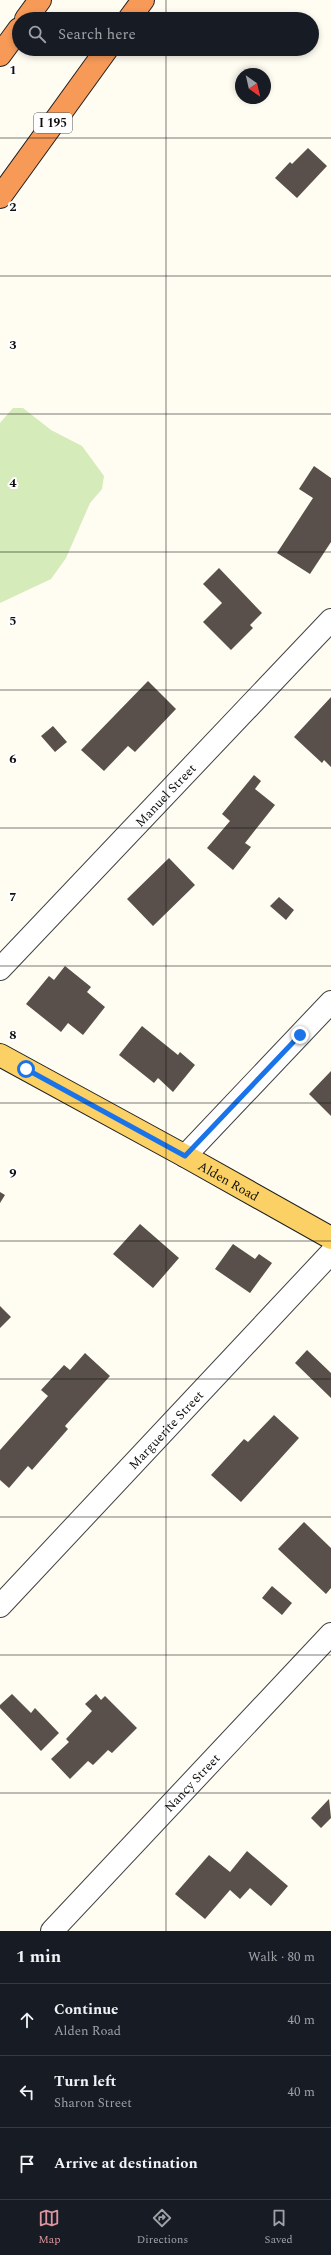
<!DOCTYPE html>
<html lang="en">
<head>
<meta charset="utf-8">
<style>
	:root { --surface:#171b24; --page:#20242c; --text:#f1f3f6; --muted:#9ea1a6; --line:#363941; --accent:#dd959e }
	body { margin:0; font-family:Spectral,serif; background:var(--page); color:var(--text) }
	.compass { position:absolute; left:235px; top:68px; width:36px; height:36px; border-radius:50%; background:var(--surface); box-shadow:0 2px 6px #0003; rotate:146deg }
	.stop { position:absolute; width:12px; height:12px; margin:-9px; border:3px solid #1a73e8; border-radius:50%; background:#fff }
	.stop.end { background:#1a73e8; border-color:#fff; box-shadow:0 1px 4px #0008 }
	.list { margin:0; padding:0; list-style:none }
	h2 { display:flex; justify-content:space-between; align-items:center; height:52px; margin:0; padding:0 16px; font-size:17px }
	h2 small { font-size:13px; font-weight:400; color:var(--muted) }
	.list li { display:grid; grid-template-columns:26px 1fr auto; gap:12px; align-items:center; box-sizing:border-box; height:72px; padding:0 16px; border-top:1px solid var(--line) }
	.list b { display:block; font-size:15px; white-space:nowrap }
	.list p { margin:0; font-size:13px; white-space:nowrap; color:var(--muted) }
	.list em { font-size:13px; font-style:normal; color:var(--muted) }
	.icon { flex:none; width:22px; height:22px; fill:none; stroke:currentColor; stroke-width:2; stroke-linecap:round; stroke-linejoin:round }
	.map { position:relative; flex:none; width:331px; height:1931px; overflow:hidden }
	.search { position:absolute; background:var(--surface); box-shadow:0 2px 6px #0003; left:12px; right:12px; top:12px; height:44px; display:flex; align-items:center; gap:10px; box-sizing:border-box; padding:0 14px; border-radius:22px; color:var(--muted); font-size:15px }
	.sheet { height:268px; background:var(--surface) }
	nav { display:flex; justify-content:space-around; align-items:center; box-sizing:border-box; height:56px; border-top:1px solid var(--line); background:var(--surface); font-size:11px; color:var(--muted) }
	nav a { display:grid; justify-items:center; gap:2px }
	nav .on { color:var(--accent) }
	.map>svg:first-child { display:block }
	.green { fill:#d5ebba }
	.building { fill:#59504b }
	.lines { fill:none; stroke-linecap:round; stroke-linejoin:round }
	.minor-casing { stroke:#424242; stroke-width:24 }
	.major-casing { stroke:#202020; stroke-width:24 }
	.highway-casing { stroke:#202020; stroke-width:24 }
	.minor { stroke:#fff; stroke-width:22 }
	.major { stroke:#fbd166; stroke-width:22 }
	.highway { stroke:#f79a58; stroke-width:22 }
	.route { stroke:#1a73e8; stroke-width:5 }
	.grid { fill:none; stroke:#0f0f0f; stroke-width:1; stroke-opacity:0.55 }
	.labels { text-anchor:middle; stroke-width:4; stroke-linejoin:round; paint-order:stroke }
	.shield { fill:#fff; stroke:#575757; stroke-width:1 }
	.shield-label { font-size:12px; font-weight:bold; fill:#0f0f0f }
	.street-label { font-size:13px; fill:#0f0f0f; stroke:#fff }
	.grid-label { font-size:13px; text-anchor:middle; font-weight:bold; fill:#0f0f0f; stroke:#fff; stroke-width:4; stroke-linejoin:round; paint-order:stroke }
</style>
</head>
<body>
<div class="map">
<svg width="331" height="1931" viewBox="0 0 331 1931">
	<rect width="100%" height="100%" fill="#fffcf2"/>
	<!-- green -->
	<path class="green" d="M 13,408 L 23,408 L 51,430 L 82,446 L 104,476 L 102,489 L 90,503 L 66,558 L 51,579 L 0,603 L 0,423 Z"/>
	<!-- building -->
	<path class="building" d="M 308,148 L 327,166 L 297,198 L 275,178 L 290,162 L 292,164 Z
		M 314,466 L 331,478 L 331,542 L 310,574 L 277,553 L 313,498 L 299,489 Z
		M 219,568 L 262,613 L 250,625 L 253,628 L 231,650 L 203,622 L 222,603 L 203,584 Z
		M 148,681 L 176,709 L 135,752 L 128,746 L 104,771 L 81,750 Z
		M 331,697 L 331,767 L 324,760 L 322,763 L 294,737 Z
		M 53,726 L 67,742 L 55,752 L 41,736 Z
		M 254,775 L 261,781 L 255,789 L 275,805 L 245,843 L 251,847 L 233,870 L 207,848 L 230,821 L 222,814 Z
		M 169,858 L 195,885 L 153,926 L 127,899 Z
		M 279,897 L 294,910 L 286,920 L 270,906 Z
		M 65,966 L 91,987 L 87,992 L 105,1007 L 83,1035 L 68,1023 L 61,1032 L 26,1004 L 49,976 L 54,980 Z
		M 142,1026 L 178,1055 L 180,1052 L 195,1065 L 173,1092 L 158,1078 L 154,1083 L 119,1055 Z
		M 331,1071 L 331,1116 L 309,1094 Z
		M 0,1192 L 5,1195 L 0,1203 Z
		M 140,1224 L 179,1258 L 153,1288 L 113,1254 Z
		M 233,1244 L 255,1259 L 259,1254 L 272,1263 L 250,1293 L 215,1269 Z
		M 0,1306 L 11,1317 L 0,1328 Z
		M 307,1350 L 331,1373 L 331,1398 L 295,1363 Z
		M 85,1353 L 110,1376 L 65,1426 L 68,1429 L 32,1470 L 28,1466 L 9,1488 L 0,1480 L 0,1450 L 48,1396 L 41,1390 L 64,1365 L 70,1370 Z
		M 274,1415 L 299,1438 L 241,1502 L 211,1475 L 244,1439 L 248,1442 Z
		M 304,1522 L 331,1548 L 331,1588 L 326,1594 L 278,1549 Z
		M 272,1586 L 292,1603 L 282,1615 L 262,1598 Z
		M 12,1694 L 31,1713 L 35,1708 L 59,1733 L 41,1751 L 0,1708 L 0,1705 Z
		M 96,1694 L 101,1700 L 105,1696 L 137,1728 L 112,1753 L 108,1750 L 93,1765 L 88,1761 L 70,1779 L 51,1759 L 69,1742 L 66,1739 L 92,1711 L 85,1704 Z
		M 329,1799 L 331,1818 L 321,1828 L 311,1818 Z
		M 247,1851 L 288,1886 L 271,1906 L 250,1888 L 240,1899 L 230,1890 L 205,1919 L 175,1894 L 209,1855 L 230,1872 Z"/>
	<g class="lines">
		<!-- minor casing -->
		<g class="minor-casing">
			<g id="minor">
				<path id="s1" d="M 0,969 L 331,620"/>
				<path d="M 185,1156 L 331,1002"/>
				<path id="s2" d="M 0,1606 L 331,1253"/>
				<path id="s3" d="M 52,1931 L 331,1634"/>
			</g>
		</g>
		<!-- major casing -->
		<g class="major-casing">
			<g id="major">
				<path id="s4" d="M 0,1055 L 185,1156 L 331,1238"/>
			</g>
		</g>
		<!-- highway casing -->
		<g class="highway-casing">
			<path id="highway" d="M 26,19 L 40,0
				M 129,19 L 143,0
				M 0,55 L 19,29
				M 0,197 L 107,49"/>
		</g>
		<!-- minor -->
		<use href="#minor" class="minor"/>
		<!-- major -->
		<use href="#major" class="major"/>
		<!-- highway -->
		<use href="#highway" class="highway"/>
	</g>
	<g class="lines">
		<!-- route -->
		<path class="route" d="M 26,1069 L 185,1156 L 300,1035"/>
	</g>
	<!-- grid -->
	<path class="grid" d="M 166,0 L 166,19M 166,49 L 166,1931M 0,138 L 331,138M 0,276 L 331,276M 0,414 L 331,414M 0,552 L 331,552M 0,690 L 331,690M 0,828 L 331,828M 0,966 L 331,966M 0,1103 L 331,1103M 0,1241 L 331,1241M 0,1379 L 331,1379M 0,1517 L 331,1517M 0,1655 L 331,1655M 0,1793 L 331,1793"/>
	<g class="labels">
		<!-- shield labels -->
		<rect class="shield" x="34" y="113" width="38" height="20" rx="3"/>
		<g class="shield-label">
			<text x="53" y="127">I 195</text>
		</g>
		<!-- street labels -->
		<g class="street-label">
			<text dy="5" stroke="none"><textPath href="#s1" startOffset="240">Manuel Street</textPath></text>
			<text dy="5" stroke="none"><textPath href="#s4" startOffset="261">Alden Road</textPath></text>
			<text dy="5" stroke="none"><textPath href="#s2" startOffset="242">Marguerite Street</textPath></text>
			<text dy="5" stroke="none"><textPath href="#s3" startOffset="204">Nancy Street</textPath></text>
		</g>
	</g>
	<g class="grid-label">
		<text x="13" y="74">1</text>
		<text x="13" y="211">2</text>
		<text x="13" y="349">3</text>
		<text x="13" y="487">4</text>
		<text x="13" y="625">5</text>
		<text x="13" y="763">6</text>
		<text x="13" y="901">7</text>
		<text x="13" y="1039">8</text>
		<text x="13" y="1177">9</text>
	</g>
</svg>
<svg class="compass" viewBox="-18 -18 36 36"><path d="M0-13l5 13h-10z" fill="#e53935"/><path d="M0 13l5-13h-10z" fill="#9ea1a6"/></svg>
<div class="stop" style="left:26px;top:1069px"></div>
<div class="stop end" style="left:300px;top:1035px"></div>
<div class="search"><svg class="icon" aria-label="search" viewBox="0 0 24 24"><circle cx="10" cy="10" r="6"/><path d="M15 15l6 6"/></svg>Search here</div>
</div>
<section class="sheet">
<h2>1 min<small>Walk · 80 m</small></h2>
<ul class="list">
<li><svg class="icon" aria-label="ahead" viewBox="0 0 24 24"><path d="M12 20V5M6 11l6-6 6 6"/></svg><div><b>Continue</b><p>Alden Road</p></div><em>40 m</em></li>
<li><svg class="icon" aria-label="left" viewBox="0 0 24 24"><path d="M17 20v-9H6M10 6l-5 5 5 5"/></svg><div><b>Turn left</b><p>Sharon Street</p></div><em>40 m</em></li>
<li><svg class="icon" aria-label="arrive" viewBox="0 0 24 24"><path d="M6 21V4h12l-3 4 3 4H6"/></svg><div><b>Arrive at destination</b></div></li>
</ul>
</section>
<nav>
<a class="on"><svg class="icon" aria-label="map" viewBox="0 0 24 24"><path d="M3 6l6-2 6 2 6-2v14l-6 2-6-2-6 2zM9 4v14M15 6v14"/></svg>Map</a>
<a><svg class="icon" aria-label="directions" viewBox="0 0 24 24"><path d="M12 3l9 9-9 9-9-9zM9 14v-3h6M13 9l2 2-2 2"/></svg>Directions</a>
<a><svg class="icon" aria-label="saved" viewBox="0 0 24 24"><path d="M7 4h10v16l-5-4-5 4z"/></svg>Saved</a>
</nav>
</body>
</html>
